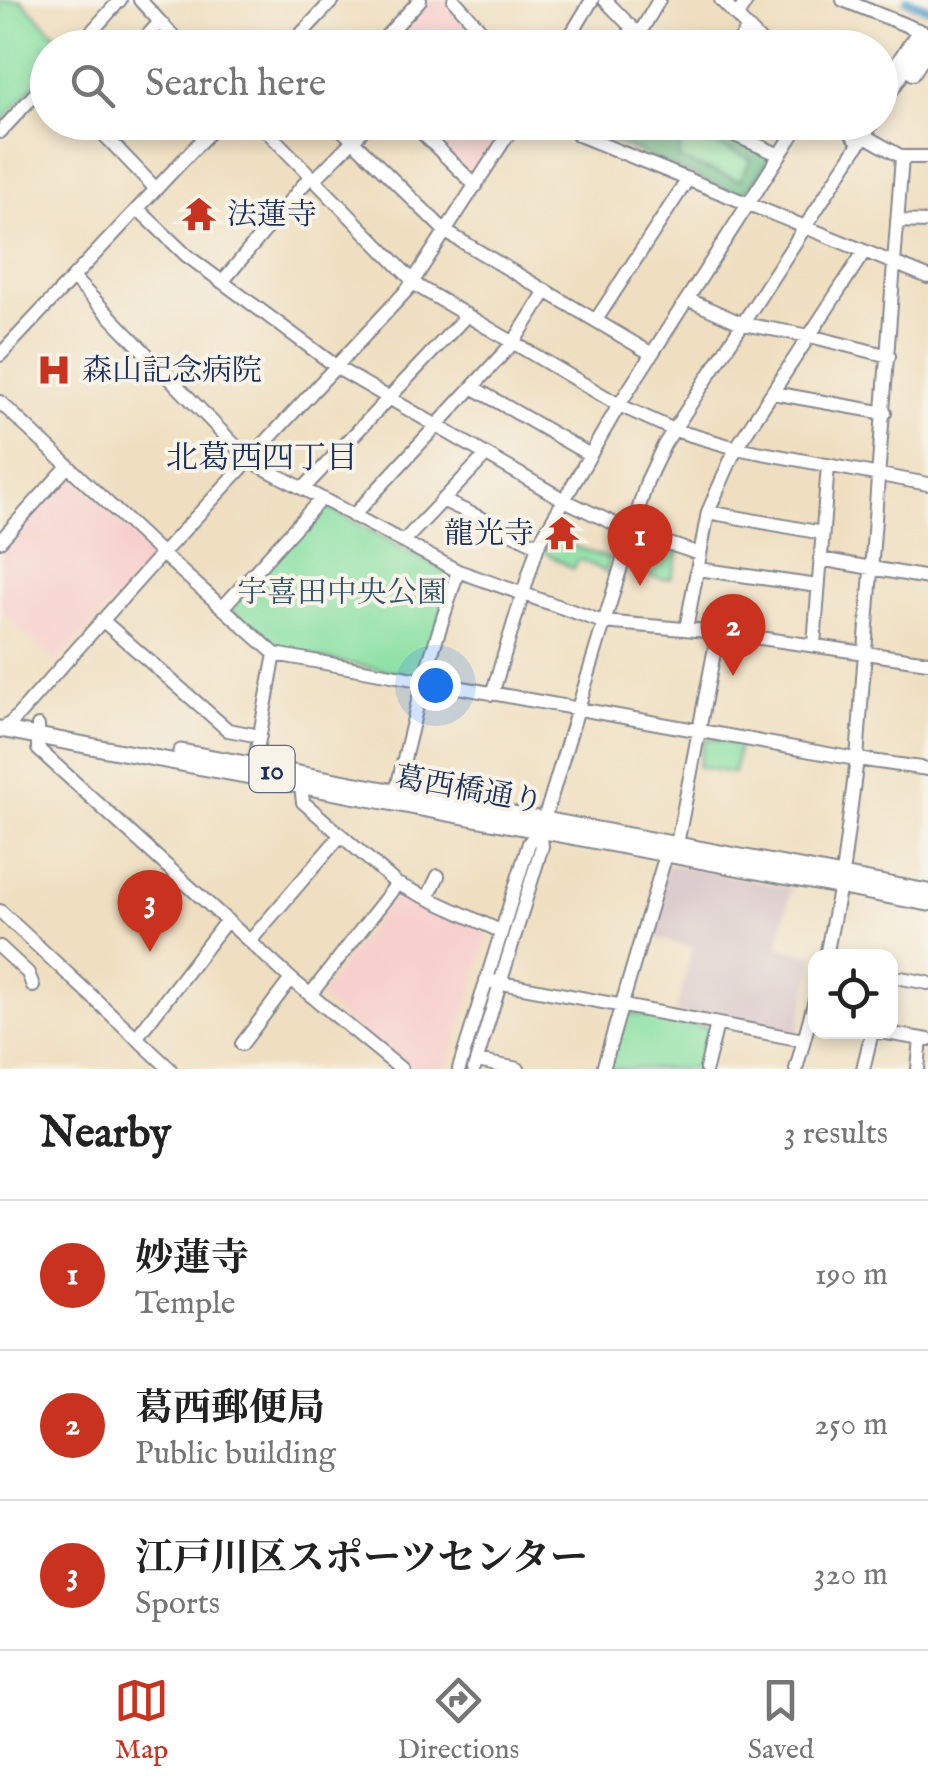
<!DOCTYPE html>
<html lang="en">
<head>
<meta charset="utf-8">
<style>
	:root { --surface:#fff; --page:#f6f6f6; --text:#222; --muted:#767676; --line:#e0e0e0; --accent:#c8321e }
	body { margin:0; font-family:"IM FELL English","Noto Serif JP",serif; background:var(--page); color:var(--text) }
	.controls { position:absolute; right:30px; bottom:30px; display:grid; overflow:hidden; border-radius:20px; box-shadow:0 5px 15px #0003 }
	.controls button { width:90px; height:90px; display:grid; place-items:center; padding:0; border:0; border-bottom:2px solid var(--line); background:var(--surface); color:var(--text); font:50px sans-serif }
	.you { position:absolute; left:435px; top:685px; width:35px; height:35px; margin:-25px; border:8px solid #fff; border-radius:50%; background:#1a73e8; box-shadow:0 0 0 15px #1a73e833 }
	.badge { display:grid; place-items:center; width:65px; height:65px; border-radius:50%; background:var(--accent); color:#fff; font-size:32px; font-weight:700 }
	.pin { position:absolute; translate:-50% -82px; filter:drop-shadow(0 2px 5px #0008) }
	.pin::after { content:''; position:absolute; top:52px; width:35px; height:30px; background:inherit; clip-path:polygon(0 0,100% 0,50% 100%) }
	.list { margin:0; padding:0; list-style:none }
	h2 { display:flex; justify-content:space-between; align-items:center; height:130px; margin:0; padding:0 40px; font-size:42px }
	h2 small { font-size:32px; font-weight:400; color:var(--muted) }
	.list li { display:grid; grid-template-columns:65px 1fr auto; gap:30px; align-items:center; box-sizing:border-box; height:150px; padding:0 40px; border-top:2px solid var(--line) }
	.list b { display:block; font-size:38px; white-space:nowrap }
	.list p { margin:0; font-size:32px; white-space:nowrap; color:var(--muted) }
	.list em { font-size:32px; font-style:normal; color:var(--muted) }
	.icon { flex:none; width:55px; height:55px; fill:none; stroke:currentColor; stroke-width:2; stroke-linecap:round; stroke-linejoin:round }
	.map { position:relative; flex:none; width:928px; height:1069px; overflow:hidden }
	.search { position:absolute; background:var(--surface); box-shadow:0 5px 15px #0003; left:30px; right:30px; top:30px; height:110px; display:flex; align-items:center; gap:25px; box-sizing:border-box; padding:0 35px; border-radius:55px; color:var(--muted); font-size:38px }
	.sheet { height:580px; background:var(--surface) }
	nav { display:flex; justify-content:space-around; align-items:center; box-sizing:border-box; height:140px; border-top:2px solid var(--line); background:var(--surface); font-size:28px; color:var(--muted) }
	nav a { display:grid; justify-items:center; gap:5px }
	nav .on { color:var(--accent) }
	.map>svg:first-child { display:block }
	.built { fill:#f7d0cd }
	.industrial { fill:#d2bec3 }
	.green { fill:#8be1a4; stroke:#538881; stroke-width:2.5 }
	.forest { fill:#70bf8a; stroke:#467774; stroke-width:2.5 }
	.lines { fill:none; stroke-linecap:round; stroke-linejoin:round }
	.canal { stroke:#58a2cf; stroke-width:9 }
	.minor-casing { stroke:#85878f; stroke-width:16 }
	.major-casing { stroke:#85878f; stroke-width:19 }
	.minor { stroke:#fff; stroke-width:12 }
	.major { stroke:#fff; stroke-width:15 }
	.labels { text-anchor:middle; stroke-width:8; stroke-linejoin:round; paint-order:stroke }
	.shield { fill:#f7f3e8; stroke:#5d6a87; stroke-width:2.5 }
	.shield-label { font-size:28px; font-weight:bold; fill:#1b2f5e }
	.poi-label { font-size:30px; fill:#1b2f5e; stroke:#f7f3e8; text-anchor:start }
	.park-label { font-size:30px; fill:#31536c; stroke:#f7f3e8 }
	.street-label { font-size:30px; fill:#1b2f5e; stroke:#f7f3e8 }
	.neighbourhood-label { font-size:32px; fill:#1b2f5e; stroke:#f7f3e8 }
</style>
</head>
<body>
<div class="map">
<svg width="928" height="1069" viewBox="0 0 928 1069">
	<rect width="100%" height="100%" fill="#f7f3e8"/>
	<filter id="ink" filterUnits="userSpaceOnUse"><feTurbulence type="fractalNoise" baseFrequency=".01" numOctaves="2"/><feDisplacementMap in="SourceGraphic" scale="20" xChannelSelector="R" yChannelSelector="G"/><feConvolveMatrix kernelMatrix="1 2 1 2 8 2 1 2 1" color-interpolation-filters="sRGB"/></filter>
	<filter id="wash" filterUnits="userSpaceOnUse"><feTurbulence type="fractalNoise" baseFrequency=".0048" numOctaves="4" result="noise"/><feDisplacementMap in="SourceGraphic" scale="40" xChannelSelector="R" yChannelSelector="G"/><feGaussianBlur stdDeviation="2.25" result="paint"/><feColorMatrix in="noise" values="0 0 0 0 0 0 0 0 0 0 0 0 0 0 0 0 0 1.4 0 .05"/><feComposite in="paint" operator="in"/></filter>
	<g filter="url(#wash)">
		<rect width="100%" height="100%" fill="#efdfc0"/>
		<!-- built -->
		<path class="built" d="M 428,0 L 446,0 L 489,47 L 383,48 Z
			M 415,123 L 508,123 L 475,177 Z
			M 68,474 L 152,552 L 153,560 L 55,663 L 0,609 L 0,547 Z
			M 398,890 L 490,931 L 447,1069 L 406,1069 L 318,997 Z"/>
		<!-- industrial -->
		<path class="industrial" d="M 667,864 L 791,888 L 778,947 L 815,956 L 798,1032 L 793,1034 L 676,1013 L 693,947 L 647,936 Z"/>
		<!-- green -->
		<path class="green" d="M 0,0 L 21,0 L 68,47 L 48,48 L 47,71 L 0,123 Z
			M 591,123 L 696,123 L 771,156 L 749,196 L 743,196 L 586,131 Z
			M 321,504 L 453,575 L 421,677 L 276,650 L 227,607 Z
			M 550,538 L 610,559 L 606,572 L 579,559 L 573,569 L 543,551 Z
			M 643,541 L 679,552 L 671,578 L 662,579 L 629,570 L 637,545 Z
			M 704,738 L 739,744 L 734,773 L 698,767 Z
			M 626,1012 L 709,1028 L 712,1031 L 702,1069 L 607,1069 Z"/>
		<!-- forest -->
		<path class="forest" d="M 596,123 L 643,123 L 642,128 L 681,135 L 679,160 L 740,180 L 751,159 L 664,123 L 696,123 L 771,156 L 743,196 L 597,135 Z"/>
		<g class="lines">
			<!-- canal -->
			<path class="canal" d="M 907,0 L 928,8"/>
		</g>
	</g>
	<g filter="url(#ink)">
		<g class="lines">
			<!-- minor casing -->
			<g class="minor-casing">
				<path id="minor" d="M 140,0 L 184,48
					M 454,0 L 497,48
					M 605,0 L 638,34
					M 721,0 L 767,48
					M 843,0 L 928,34
					M 737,16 L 747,0
					M 77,48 L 120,0
					M 136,48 L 160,22
					M 288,48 L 333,0
					M 375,48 L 420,0
					M 563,48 L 592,0
					M 631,48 L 659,0
					M 735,48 L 748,28
					M 913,74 L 928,51
					M 880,101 L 883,84 L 919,30
					M 880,109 L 928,34
					M 92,122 L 156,189
					M 258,122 L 419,287 L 619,405 L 674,430 L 736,448 L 928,484
					M 334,122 L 446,232 L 652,354
					M 411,122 L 476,186
					M 567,122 L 579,135 L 928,277
					M 705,122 L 780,155
					M 841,122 L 860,143
					M 0,132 L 48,80
					M 865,136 L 902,157 L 928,157
					M 739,137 L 748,122
					M 314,180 L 371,122
					M 138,209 L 186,255 L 341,370 L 564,500 L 630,531 L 700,554
					M 897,221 L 928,222
					M 73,278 L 249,460 L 458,571 L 603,622 L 718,632 L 928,662
					M 222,282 L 310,177
					M 687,299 L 743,324 L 810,336 L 889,356
					M 596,320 L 688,179
					M 0,355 L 219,122
					M 474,388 L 590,455
					M 773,393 L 885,413
					M 0,402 L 162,554 L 275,654 L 850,758 L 928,769
					M 303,489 L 467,315
					M 442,500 L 538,545
					M 708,512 L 822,533
					M 353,516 L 513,343 L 546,291
					M 0,541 L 68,466
					M 403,542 L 486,455
					M 820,559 L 928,578
					M 698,569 L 818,586
					M 223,607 L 320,500
					M 102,620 L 228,730 L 260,736
					M 686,629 L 708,512 L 736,448 L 864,252
					M 814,645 L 828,465
					M 492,694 L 538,545 L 619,405 L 801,122
					M 38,726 L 38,749 L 291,979 L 401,1069
					M 0,731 L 13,721 L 158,558 L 408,289 L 516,122
					M 254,766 L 275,654
					M 301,786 L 303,802 L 397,884 L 500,931
					M 396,792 L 423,681 L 458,571
					M 677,844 L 718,632
					M 428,897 L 438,876
					M 0,911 L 170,1069
					M 250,941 L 341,835
					M 0,947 L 28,973 L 33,986
					M 826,956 L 842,875 L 857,759 L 902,157
					M 890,976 L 928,983
					M 486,980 L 803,1040
					M 310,995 L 397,884
					M 880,1032 L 928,1040
					M 136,1038 L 227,920
					M 242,1044 L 291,979
					M 477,1061 L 518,1069
					M 459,1069 L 529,843 L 540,830 L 549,804 L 647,481 L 664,445 L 873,122
					M 474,1069 L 542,846 L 540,830
					M 603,1069 L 666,854
					M 706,1069 L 717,1024
					M 796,1069 L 816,996
					M 863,1069 L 872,1032
					M 918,1069 L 921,1039"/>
			</g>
			<!-- major casing -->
			<g class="major-casing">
				<path id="major" d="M 0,729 L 928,903
					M 181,752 L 928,892"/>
			</g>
			<!-- minor -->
			<use href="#minor" class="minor"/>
			<!-- major -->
			<use href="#major" class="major"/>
		</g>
	</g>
	<!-- icons -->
	<defs>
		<g id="temple-bare" transform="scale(2.7)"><path d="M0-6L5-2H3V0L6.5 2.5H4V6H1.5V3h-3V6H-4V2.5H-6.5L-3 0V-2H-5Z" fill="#c8321e" stroke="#f7f3e8" stroke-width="2.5" paint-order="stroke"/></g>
		<g id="hospital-bare" transform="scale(2.7)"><path d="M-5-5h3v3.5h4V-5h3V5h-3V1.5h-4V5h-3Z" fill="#c8321e" stroke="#f7f3e8" stroke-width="2.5" paint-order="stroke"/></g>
	</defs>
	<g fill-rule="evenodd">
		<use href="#temple-bare" x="199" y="214"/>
		<use href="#hospital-bare" x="54" y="370"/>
		<use href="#temple-bare" x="562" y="533"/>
	</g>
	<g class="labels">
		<!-- shield labels -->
		<rect class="shield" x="249.5" y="746" width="45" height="46" rx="8"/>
		<g class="shield-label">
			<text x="272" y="779">10</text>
		</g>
		<!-- poi labels -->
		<g class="poi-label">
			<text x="227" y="224">法蓮寺</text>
			<text x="82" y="380">森山記念病院</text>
			<text x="534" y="543" text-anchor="end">龍光寺</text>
		</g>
		<!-- park labels -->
		<g class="park-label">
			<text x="342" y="602">宇喜田中央公園</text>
		</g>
		<!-- street labels -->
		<g class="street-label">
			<text transform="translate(469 789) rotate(10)" y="10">葛西橋通り</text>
		</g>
		<!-- neighbourhood labels -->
		<g class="neighbourhood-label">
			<text x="262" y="468">北葛西四丁目</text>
		</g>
	</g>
</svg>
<div class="controls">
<button><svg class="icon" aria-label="locate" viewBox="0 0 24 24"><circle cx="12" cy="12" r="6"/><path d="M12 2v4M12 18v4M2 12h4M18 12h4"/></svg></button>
</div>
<div class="you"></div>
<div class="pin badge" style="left:640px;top:586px">1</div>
<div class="pin badge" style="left:733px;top:676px">2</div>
<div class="pin badge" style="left:150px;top:952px">3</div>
<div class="search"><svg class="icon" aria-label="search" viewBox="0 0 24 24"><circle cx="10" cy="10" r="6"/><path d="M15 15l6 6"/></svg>Search here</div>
</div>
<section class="sheet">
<h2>Nearby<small>3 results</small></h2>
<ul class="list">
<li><span class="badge">1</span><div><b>妙蓮寺</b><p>Temple</p></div><em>190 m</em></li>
<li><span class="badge">2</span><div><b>葛西郵便局</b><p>Public building</p></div><em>250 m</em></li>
<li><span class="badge">3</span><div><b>江戸川区スポーツセンター</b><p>Sports</p></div><em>320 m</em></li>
</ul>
</section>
<nav>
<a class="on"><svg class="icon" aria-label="map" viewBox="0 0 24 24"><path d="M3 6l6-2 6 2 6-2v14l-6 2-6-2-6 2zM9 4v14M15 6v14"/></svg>Map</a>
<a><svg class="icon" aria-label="directions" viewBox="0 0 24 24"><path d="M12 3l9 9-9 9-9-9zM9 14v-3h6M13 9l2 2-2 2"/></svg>Directions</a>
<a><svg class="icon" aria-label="saved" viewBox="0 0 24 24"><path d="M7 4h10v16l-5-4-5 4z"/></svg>Saved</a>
</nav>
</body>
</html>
